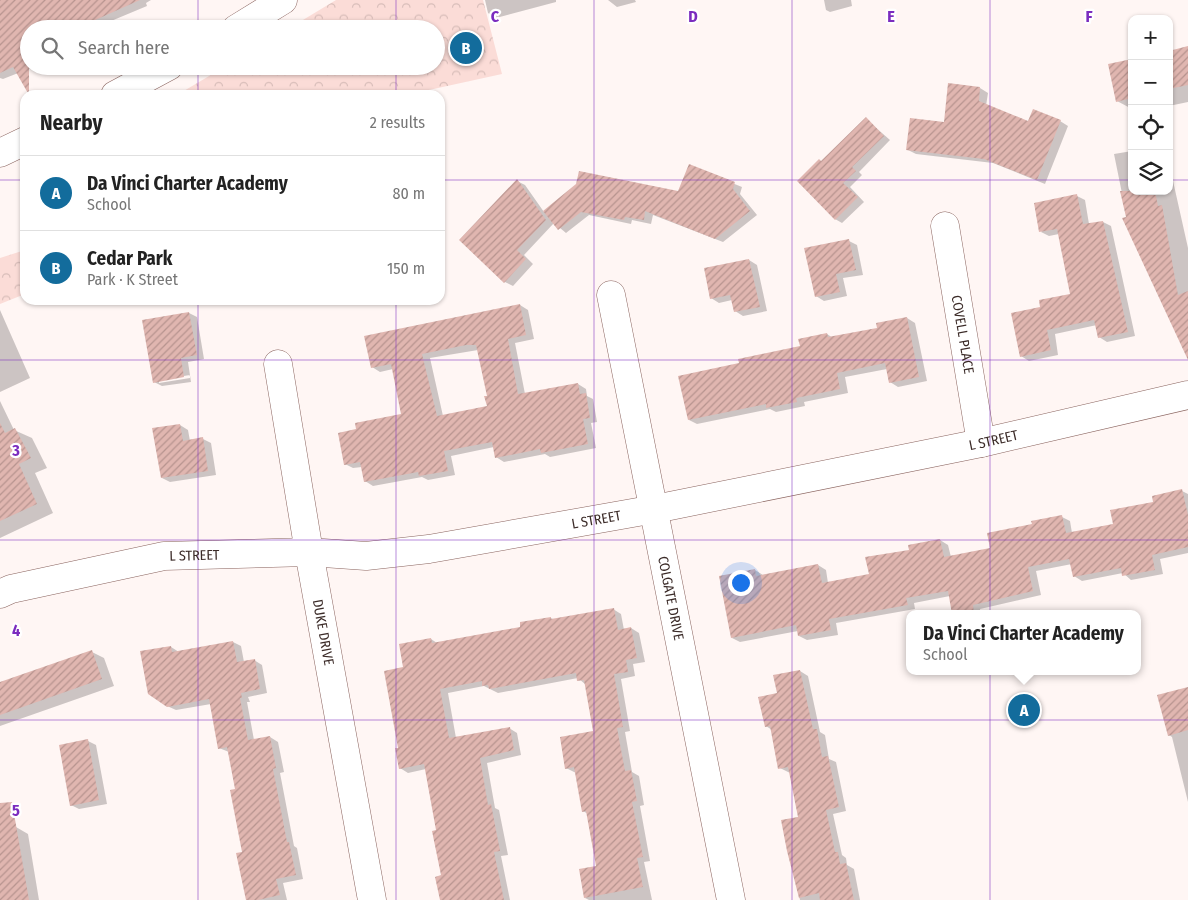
<!DOCTYPE html>
<html lang="en">
<head>
<meta charset="utf-8">
<style>
	:root { --surface:#fff; --page:#f2f2f2; --text:#222; --muted:#767676; --line:#e0e0e0; --accent:#136c9c }
	body { margin:0; font-family:"Fira Sans Condensed",sans-serif; background:var(--page); color:var(--text) }
	.controls { position:absolute; right:15px; top:15px; display:grid; overflow:hidden; border-radius:10px; box-shadow:0 1px 4px #0004 }
	.controls button { width:45px; height:45px; display:grid; place-items:center; padding:0; border:0; border-bottom:1px solid var(--line); background:var(--surface); color:var(--text); font:25px sans-serif }
	.you { position:absolute; left:740px; top:582px; width:18px; height:18px; margin:-12px; border:4px solid #fff; border-radius:50%; background:#1a73e8; box-shadow:0 0 0 8px #1a73e833 }
	.badge { display:grid; place-items:center; width:32px; height:32px; border-radius:50%; background:var(--accent); color:#fff; font-size:16px; font-weight:700 }
	.pin { position:absolute; translate:-50% -50%; border:2px solid #fff; box-shadow:0 1px 5px #0006 }
	.popup { position:absolute; left:906px; top:610px; width:235px; height:65px; box-sizing:border-box; display:grid; place-content:center; border-radius:10px; background:var(--surface); filter:drop-shadow(0 1px 4px #0005); font-size:16px; white-space:nowrap; color:var(--muted) }
	.popup b { font-size:19px; color:var(--text) }
	.popup::after { content:''; position:absolute; left:50%; top:100%; margin-left:-10px; border:10px solid transparent; border-top-color:var(--surface) }
	.list { margin:0; padding:0; list-style:none }
	h2 { display:flex; justify-content:space-between; align-items:center; height:65px; margin:0; padding:0 20px; font-size:21px }
	h2 small { font-size:16px; font-weight:400; color:var(--muted) }
	.list li { display:grid; grid-template-columns:32px 1fr auto; gap:15px; align-items:center; box-sizing:border-box; height:75px; padding:0 20px; border-top:1px solid var(--line) }
	.list b { display:block; font-size:19px; white-space:nowrap }
	.list p { margin:0; font-size:16px; white-space:nowrap; color:var(--muted) }
	.list em { font-size:16px; font-style:normal; color:var(--muted) }
	.icon { flex:none; width:28px; height:28px; fill:none; stroke:currentColor; stroke-width:2; stroke-linecap:round; stroke-linejoin:round }
	.map { position:relative; flex:none; width:1188px; height:900px; overflow:hidden }
	.search { position:absolute; background:var(--surface); box-shadow:0 1px 4px #0004; left:20px; top:20px; width:425px; height:55px; display:flex; align-items:center; gap:12px; box-sizing:border-box; padding:0 18px; border-radius:28px; color:var(--muted); font-size:19px }
	.panel { position:absolute; background:var(--surface); box-shadow:0 1px 4px #0004; left:20px; top:90px; width:425px; height:215px; border-radius:15px }
	.map>svg:first-child { display:block }
	.forest { fill:url(#forest-crowns) }
	.shadow { fill:#0003; fill-rule:evenodd }
	.building { fill:url(#building-hatch); fill-rule:evenodd }
	.lines { fill:none; stroke-linecap:round; stroke-linejoin:round }
	.minor-casing { stroke:#8a645f; stroke-width:29 }
	.minor { stroke:#fff; stroke-width:28 }
	.grid { fill:none; stroke:#7b2cbf; stroke-width:1; stroke-opacity:0.55 }
	.labels { text-anchor:middle; stroke-width:4.5; stroke-linejoin:round; paint-order:stroke }
	.street-label { font-size:14px; fill:#3b2b28; stroke:#fff }
	.grid-label { font-size:16px; text-anchor:middle; font-weight:bold; fill:#7b2cbf; stroke:#fff; stroke-width:4.5; stroke-linejoin:round; paint-order:stroke }
</style>
</head>
<body>
<div class="map">
<svg width="1188" height="900" viewBox="0 0 1188 900">
	<defs>
		<pattern id="forest-crowns" width="20" height="18" patternUnits="userSpaceOnUse" patternTransform="scale(1.25)"><rect width="20" height="18" fill="#fbdcd7"/><path d="M2 6a3 3 0 1 1 6 0M12 15a3 3 0 1 1 6 0" fill="none" stroke="#d8bdb9"/></pattern>
		<pattern id="building-hatch" width="6" height="6" patternUnits="userSpaceOnUse" patternTransform="scale(1.25)"><rect width="6" height="6" fill="#e0b6b0"/><path d="M-1 1l2-2M0 6l6-6M5 7l2-2" fill="none" stroke="#b7948f"/></pattern>
	</defs>
	<rect width="100%" height="100%" fill="#fff6f4"/>
	<!-- forest -->
	<path class="forest" d="M 336,0 L 483,0 L 502,74 L 406,95 L 177,95 L 226,66 L 436,66 L 436,29 L 288,29 Z
		M 25,250 L 25,294 L 0,304 L 0,258 Z"/>
	<!-- shadow -->
	<path class="shadow" d="M 8,0 L 151,0 L 146,3 L 147,6 L 92,29 L 29,29 L 29,66 L 36,66 L 3,79 L 0,78 L 0,3 Z
		M 485,0 L 556,0 L 556,2 L 496,18 L 488,13 Z
		M 608,0 L 635,0 L 636,2 L 617,7 Z
		M 824,0 L 851,0 L 852,6 L 830,12 L 826,10 Z
		M 1188,48 L 1188,102 L 1169,106 L 1169,52 Z
		M 1132,60 L 1132,109 L 1117,101 Z
		M 980,88 L 988,93 L 986,106 L 1028,122 L 1060,121 L 1068,126 L 1045,184 L 993,163 L 916,154 L 908,150 L 945,123 Z
		M 866,119 L 890,140 L 859,172 L 862,175 L 850,187 L 864,202 L 842,223 L 835,219 L 822,162 Z
		M 1132,151 L 1132,191 L 1169,191 L 1169,163 L 1188,248 L 1188,345 L 1127,218 L 1114,154 Z
		M 690,166 L 742,187 L 740,194 L 757,215 L 723,242 L 653,215 L 651,224 L 632,220 L 631,224 L 589,215 L 566,233 L 554,223 L 524,255 L 533,264 L 513,286 L 505,282 L 517,181 L 525,185 L 544,212 L 679,193 Z
		M 1077,196 L 1085,200 L 1089,224 L 1103,222 L 1111,226 L 1135,336 L 1107,342 L 1099,337 L 1097,325 L 1055,334 L 1058,355 L 1029,361 L 1021,356 L 1042,308 L 1072,295 L 1059,234 L 1049,236 L 1041,232 Z
		M 849,241 L 857,245 L 863,275 L 843,278 L 847,296 L 824,301 L 816,296 Z
		M 749,260 L 757,265 L 767,311 L 743,316 L 735,311 L 732,300 L 719,303 L 711,298 Z
		M 213,300 L 228,300 L 221,305 Z
		M 366,300 L 378,300 L 376,305 Z
		M 520,305 L 528,310 L 534,339 L 515,343 L 525,394 L 578,384 L 586,389 L 587,396 L 593,399 L 597,422 L 591,423 L 596,448 L 550,457 L 545,454 L 504,462 L 496,457 L 494,447 L 451,456 L 455,475 L 428,480 L 422,477 L 373,486 L 365,481 L 362,467 L 353,468 L 345,464 L 358,430 L 403,415 L 393,369 L 380,372 L 372,367 ZM 478,350 L 488,397 L 488,407 L 443,416 L 430,358 Z
		M 0,310 L 30,378 L 0,392 Z
		M 189,313 L 197,317 L 204,359 L 188,362 L 191,382 L 162,386 L 154,382 L 143,321 ZM 190,375 L 190,378 L 159,383 L 159,380 Z
		M 907,318 L 915,323 L 927,381 L 898,387 L 890,382 L 887,369 L 845,377 L 848,393 L 804,402 L 805,406 L 776,412 L 770,409 L 697,424 L 689,420 L 740,364 L 801,347 L 827,334 L 833,338 L 879,329 Z
		M 0,401 L 14,430 L 32,438 L 47,468 L 35,473 L 53,513 L 0,538 Z
		M 180,425 L 188,430 L 190,441 L 203,439 L 211,443 L 216,475 L 170,482 L 162,478 Z
		M 1182,491 L 1188,494 L 1188,553 L 1160,559 L 1163,574 L 1131,580 L 1123,573 L 1082,581 L 1074,576 L 1072,564 L 1036,571 L 1041,595 L 980,609 L 981,614 L 954,614 L 950,596 L 914,603 L 915,609 L 836,623 L 838,635 L 807,640 L 799,636 L 798,631 L 740,642 L 732,638 L 755,570 L 763,575 L 818,565 L 826,570 L 828,583 L 870,575 L 910,551 L 909,546 L 940,540 L 948,545 L 951,557 L 992,549 L 1033,524 L 1062,517 L 1070,521 L 1072,533 L 1115,525 L 1154,502 Z
		M 613,609 L 621,614 L 624,630 L 631,628 L 639,633 L 645,662 L 633,664 L 635,676 L 621,679 L 630,731 L 625,732 L 632,772 L 639,776 L 644,805 L 640,806 L 650,861 L 644,862 L 652,900 L 589,900 L 585,898 L 597,867 L 588,814 L 583,811 L 576,773 L 566,768 L 594,732 L 586,685 L 578,678 L 498,693 L 484,686 L 448,693 L 456,738 L 509,728 L 517,733 L 521,755 L 487,763 L 495,808 L 499,810 L 508,855 L 501,856 L 510,900 L 441,900 L 442,876 L 438,831 L 426,769 L 408,773 L 400,768 L 404,668 L 431,639 L 437,643 L 522,628 L 551,618 L 554,620 Z
		M 233,642 L 241,646 L 244,662 L 254,660 L 262,665 L 267,693 L 248,697 L 250,702 L 247,702 L 254,740 L 270,737 L 278,742 L 284,772 L 280,773 L 294,846 L 297,848 L 303,879 L 283,883 L 287,900 L 248,900 L 237,790 L 229,752 L 219,748 L 211,704 L 176,710 L 167,706 L 171,647 L 179,652 Z
		M 92,652 L 104,658 L 114,686 L 0,726 L 0,684 Z
		M 800,671 L 808,676 L 820,732 L 825,735 L 829,759 L 836,762 L 846,811 L 833,814 L 842,855 L 846,858 L 847,865 L 854,869 L 860,900 L 800,900 L 782,821 L 800,817 L 790,773 L 780,768 L 772,730 L 766,726 L 779,694 Z
		M 1188,688 L 1188,802 L 1172,737 L 1169,735 Z
		M 88,741 L 96,745 L 107,804 L 79,809 L 71,805 Z
		M 16,827 L 28,834 L 39,900 L 0,900 L 0,830 Z"/>
	<!-- building -->
	<path class="building" d="M 0,0 L 140,0 L 75,29 L 29,29 L 29,95 L 13,67 L 0,73 Z
		M 1188,46 L 1188,85 L 1169,89 L 1169,51 Z
		M 1132,59 L 1132,98 L 1116,102 L 1108,64 Z
		M 948,83 L 980,87 L 979,101 L 1028,121 L 1033,109 L 1061,120 L 1037,180 L 984,159 L 906,150 L 910,118 L 944,122 Z
		M 866,117 L 884,136 L 852,167 L 856,171 L 843,183 L 858,197 L 835,220 L 797,181 L 819,159 L 821,161 Z
		M 689,164 L 735,182 L 733,189 L 750,211 L 715,239 L 645,211 L 644,220 L 625,217 L 624,220 L 581,212 L 558,230 L 543,211 L 576,184 L 579,171 L 678,191 Z
		M 517,179 L 546,220 L 517,250 L 526,259 L 504,283 L 459,240 Z
		M 1120,191 L 1155,191 L 1158,206 L 1162,205 L 1178,295 L 1188,291 L 1188,360 L 1122,218 L 1126,217 Z
		M 1077,194 L 1083,224 L 1103,221 L 1128,332 L 1098,338 L 1094,320 L 1047,330 L 1051,350 L 1020,357 L 1011,313 L 1040,307 L 1039,300 L 1070,294 L 1057,229 L 1039,232 L 1034,203 Z
		M 849,239 L 856,270 L 836,274 L 840,292 L 815,297 L 804,248 Z
		M 749,259 L 760,307 L 734,312 L 730,295 L 710,299 L 704,268 Z
		M 520,304 L 526,335 L 508,339 L 518,394 L 578,383 L 580,394 L 586,393 L 590,418 L 583,419 L 588,444 L 541,453 L 540,449 L 495,458 L 492,442 L 444,451 L 448,471 L 419,476 L 418,472 L 364,482 L 360,462 L 344,465 L 338,433 L 356,429 L 355,423 L 401,414 L 391,364 L 371,368 L 364,336 ZM 466,345 L 476,345 L 487,396 L 484,396 L 487,406 L 437,416 L 422,354 Z
		M 189,312 L 197,355 L 181,358 L 184,377 L 153,383 L 142,320 Z
		M 907,317 L 919,377 L 889,383 L 885,363 L 837,373 L 840,389 L 796,398 L 797,402 L 766,408 L 766,404 L 688,420 L 678,376 L 739,363 L 738,359 L 800,346 L 798,339 L 827,333 L 828,337 L 877,328 L 876,323 Z
		M 0,423 L 5,433 L 15,428 L 31,458 L 19,464 L 37,504 L 0,521 Z
		M 180,424 L 183,441 L 203,437 L 208,471 L 161,478 L 152,428 Z
		M 1182,489 L 1188,515 L 1188,547 L 1152,555 L 1155,570 L 1122,576 L 1121,568 L 1073,577 L 1069,559 L 1028,567 L 1033,591 L 973,605 L 974,614 L 952,614 L 948,591 L 906,598 L 908,605 L 829,619 L 831,630 L 798,636 L 796,625 L 731,638 L 719,576 L 755,569 L 756,576 L 818,564 L 822,583 L 869,574 L 865,557 L 909,550 L 908,545 L 940,539 L 944,557 L 990,548 L 987,533 L 1032,524 L 1031,521 L 1062,515 L 1066,533 L 1113,524 L 1110,510 L 1153,502 L 1152,496 Z
		M 614,608 L 618,630 L 631,627 L 637,658 L 626,660 L 628,672 L 614,674 L 623,727 L 617,728 L 625,771 L 631,770 L 637,801 L 632,802 L 643,857 L 637,858 L 643,887 L 584,898 L 579,869 L 596,866 L 586,811 L 582,812 L 574,767 L 565,769 L 560,737 L 593,731 L 584,680 L 577,681 L 576,673 L 489,689 L 488,685 L 482,686 L 482,681 L 440,689 L 449,738 L 510,727 L 514,750 L 480,758 L 488,805 L 491,804 L 500,851 L 494,852 L 504,900 L 440,900 L 435,877 L 441,875 L 432,831 L 436,830 L 424,764 L 399,769 L 395,748 L 398,748 L 384,671 L 403,667 L 399,644 L 431,638 L 432,643 L 520,627 L 520,622 L 551,617 L 551,619 Z
		M 233,641 L 237,662 L 255,659 L 260,689 L 241,693 L 242,698 L 240,698 L 248,740 L 270,736 L 276,768 L 273,769 L 287,842 L 289,842 L 296,875 L 276,879 L 280,895 L 258,900 L 246,900 L 236,853 L 242,852 L 230,790 L 235,789 L 227,747 L 218,749 L 209,699 L 167,707 L 148,694 L 140,651 L 171,646 L 172,652 Z
		M 92,650 L 102,679 L 0,715 L 0,682 Z
		M 800,670 L 813,729 L 817,729 L 822,757 L 828,756 L 839,807 L 826,810 L 835,852 L 838,852 L 840,864 L 846,863 L 854,900 L 820,900 L 819,893 L 799,898 L 787,851 L 781,820 L 798,817 L 788,767 L 778,769 L 770,726 L 765,727 L 758,697 L 777,693 L 773,675 Z
		M 1188,687 L 1188,730 L 1168,736 L 1157,695 Z
		M 88,739 L 99,800 L 70,806 L 59,745 Z
		M 12,802 L 29,900 L 0,900 L 0,803 Z"/>
	<g class="lines">
		<!-- minor casing -->
		<g class="minor-casing">
			<g id="minor">
				<path d="M 236,29 L 283,0"/>
				<path d="M 115,95 L 169,66"/>
				<path d="M 0,153 L 25,141"/>
				<path id="s1" d="M 945,226 L 981,443"/>
				<path id="s2" d="M 611,295 L 731,900"/>
				<path id="s3" d="M 278,364 L 309,552 L 372,900"/>
				<path id="s4" d="M 0,594 L 11,589 L 164,556 L 309,552 L 366,556 L 429,549 L 655,509 L 981,443 L 1188,395"/>
			</g>
		</g>
		<!-- minor -->
		<use href="#minor" class="minor"/>
	</g>
	<!-- grid -->
	<path class="grid" d="M 198,0 L 198,29M 396,0 L 396,29M 594,0 L 594,900M 792,0 L 792,900M 990,0 L 990,900M 198,66 L 198,95M 396,66 L 396,95M 0,180 L 25,180M 440,180 L 1132,180M 1169,180 L 1188,180M 198,300 L 198,900M 396,300 L 396,900M 0,360 L 1188,360M 0,540 L 1188,540M 0,720 L 1188,720"/>
	<g class="labels">
		<!-- street labels -->
		<g class="street-label">
			<text dy="5" stroke="none"><textPath href="#s1" startOffset="110">COVELL PLACE</textPath></text>
			<text dy="5" stroke="none"><textPath href="#s4" startOffset="1009">L STREET</textPath></text>
			<text dy="5" stroke="none"><textPath href="#s4" startOffset="604">L STREET</textPath></text>
			<text dy="5" stroke="none"><textPath href="#s4" startOffset="199">L STREET</textPath></text>
			<text dy="5" stroke="none"><textPath href="#s2" startOffset="309">COLGATE DRIVE</textPath></text>
			<text dy="5" stroke="none"><textPath href="#s3" startOffset="272">DUKE DRIVE</textPath></text>
		</g>
	</g>
	<g class="grid-label">
		<text x="495" y="22">C</text>
		<text x="693" y="22">D</text>
		<text x="891" y="22">E</text>
		<text x="1089" y="22">F</text>
		<text x="16" y="456">3</text>
		<text x="16" y="636">4</text>
		<text x="16" y="816">5</text>
	</g>
</svg>
<div class="controls">
<button>+</button>
<button>−</button>
<button><svg class="icon" aria-label="locate" viewBox="0 0 24 24"><circle cx="12" cy="12" r="6"/><path d="M12 2v4M12 18v4M2 12h4M18 12h4"/></svg></button>
<button><svg class="icon" aria-label="layers" viewBox="0 0 24 24"><path d="M12 4l9 5-9 5-9-5zM3 14l9 5 9-5"/></svg></button>
</div>
<div class="you"></div>
<div class="pin badge" style="left:1024px;top:710px">A</div>
<div class="popup"><b>Da Vinci Charter Academy</b>School</div>
<div class="pin badge" style="left:466px;top:48px">B</div>
<div class="search"><svg class="icon" aria-label="search" viewBox="0 0 24 24"><circle cx="10" cy="10" r="6"/><path d="M15 15l6 6"/></svg>Search here</div>
<section class="panel">
<h2>Nearby<small>2 results</small></h2>
<ul class="list">
<li><span class="badge">A</span><div><b>Da Vinci Charter Academy</b><p>School</p></div><em>80 m</em></li>
<li><span class="badge">B</span><div><b>Cedar Park</b><p>Park · K Street</p></div><em>150 m</em></li>
</ul>
</section>
</div>
</body>
</html>
